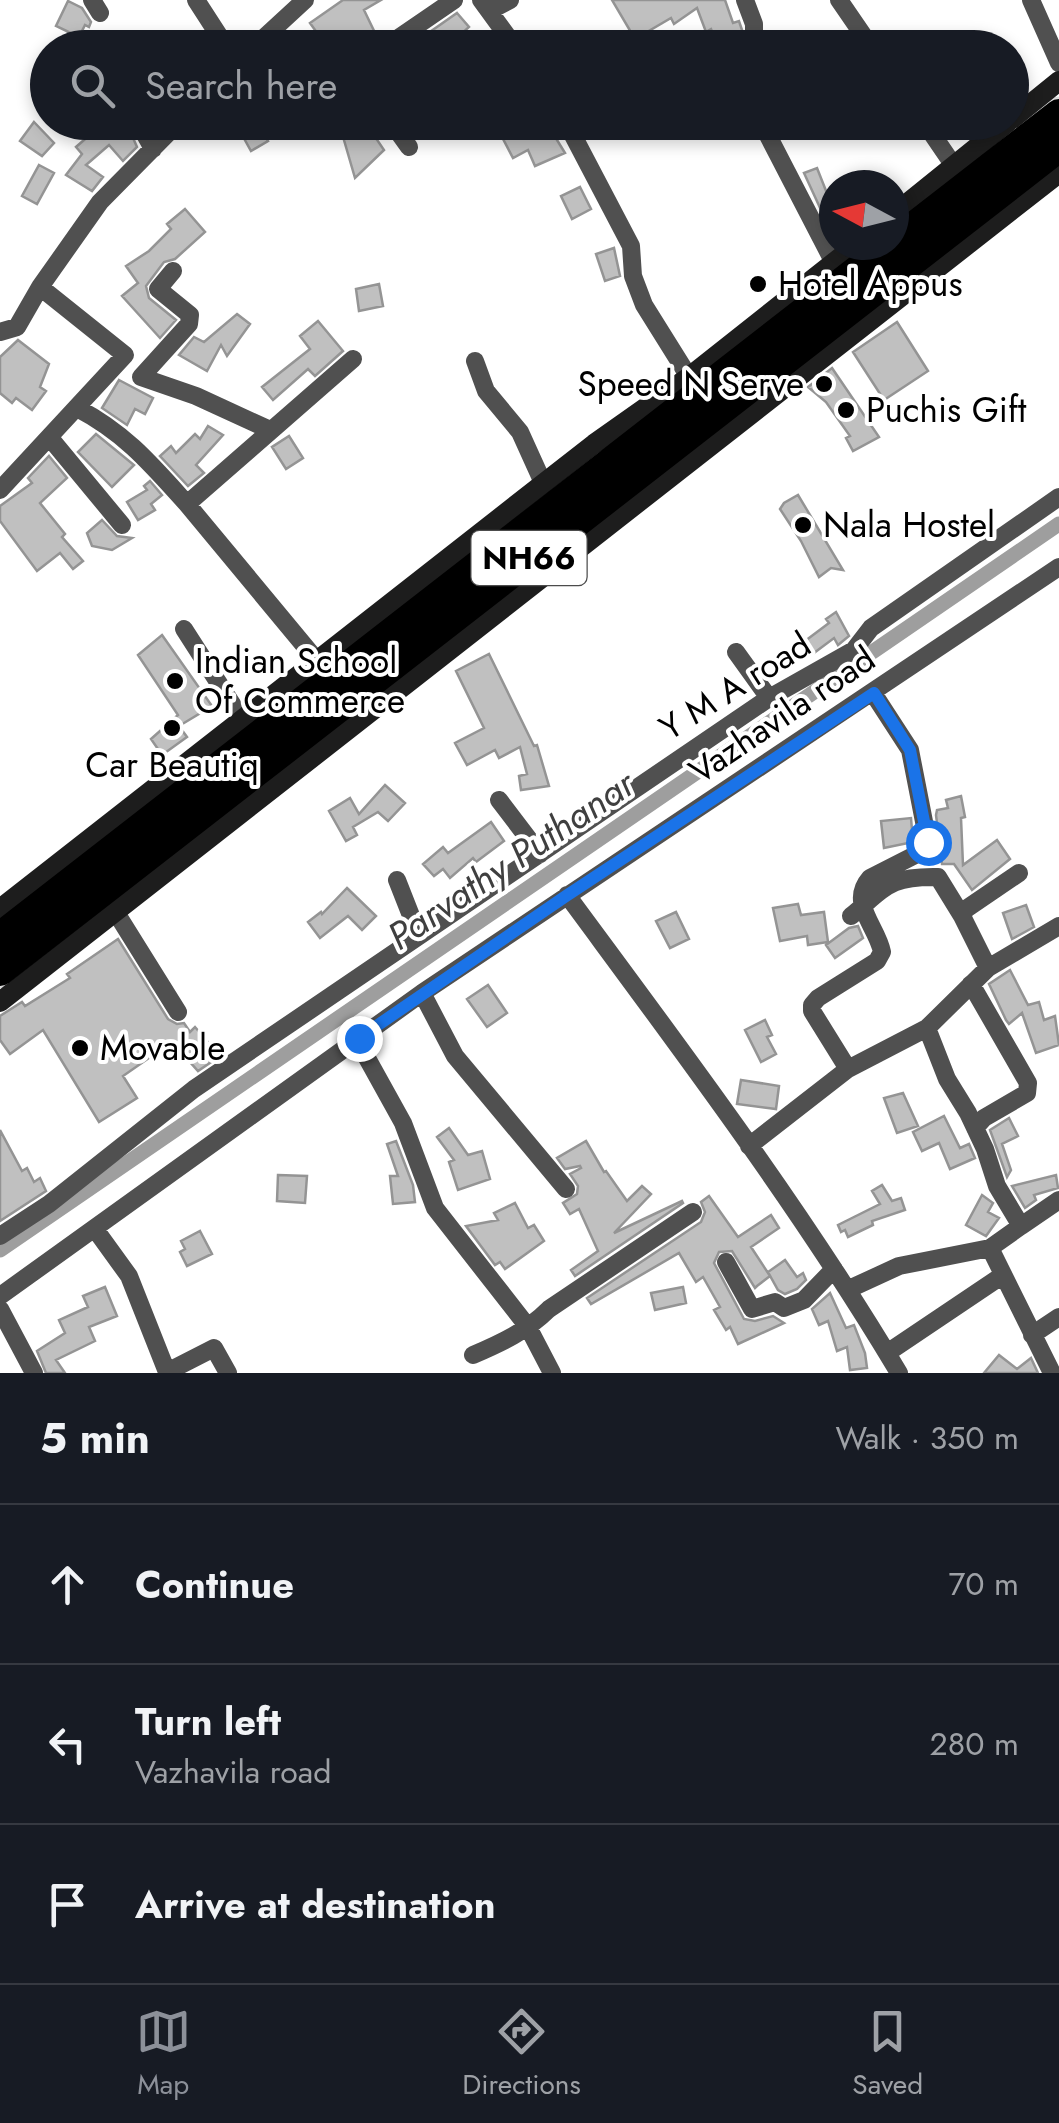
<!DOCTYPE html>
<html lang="en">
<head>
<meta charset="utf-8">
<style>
	:root { --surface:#171b24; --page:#20242c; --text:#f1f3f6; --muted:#9ea1a6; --line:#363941; --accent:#8c9099 }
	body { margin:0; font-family:Jost,sans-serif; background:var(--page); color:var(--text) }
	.compass { position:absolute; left:819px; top:170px; width:90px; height:90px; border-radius:50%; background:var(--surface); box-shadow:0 5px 15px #0003; rotate:277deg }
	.stop { position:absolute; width:30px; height:30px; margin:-22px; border:8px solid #1a73e8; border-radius:50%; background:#fff }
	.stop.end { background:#1a73e8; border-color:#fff; box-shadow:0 2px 10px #0008 }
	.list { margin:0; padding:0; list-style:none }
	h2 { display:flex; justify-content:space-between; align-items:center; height:130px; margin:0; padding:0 40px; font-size:42px }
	h2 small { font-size:32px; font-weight:400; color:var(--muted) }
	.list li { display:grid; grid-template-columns:65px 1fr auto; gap:30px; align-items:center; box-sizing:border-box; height:160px; padding:0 40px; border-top:2px solid var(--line) }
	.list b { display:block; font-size:38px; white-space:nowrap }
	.list p { margin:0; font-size:32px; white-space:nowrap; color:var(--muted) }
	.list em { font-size:32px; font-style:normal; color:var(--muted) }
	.icon { flex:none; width:55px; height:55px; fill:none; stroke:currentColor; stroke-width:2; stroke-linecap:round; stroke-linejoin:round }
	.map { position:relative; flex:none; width:1059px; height:1373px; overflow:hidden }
	.search { position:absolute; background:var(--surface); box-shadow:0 5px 15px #0003; left:30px; right:30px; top:30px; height:110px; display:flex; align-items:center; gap:25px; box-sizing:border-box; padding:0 35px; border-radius:55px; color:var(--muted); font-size:38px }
	.sheet { height:610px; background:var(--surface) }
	nav { display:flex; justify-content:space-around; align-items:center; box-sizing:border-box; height:140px; border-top:2px solid var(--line); background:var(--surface); font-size:28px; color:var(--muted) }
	nav a { display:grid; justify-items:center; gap:5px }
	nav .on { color:var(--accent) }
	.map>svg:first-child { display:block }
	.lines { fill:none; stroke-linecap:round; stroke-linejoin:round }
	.canal { stroke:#9e9e9e; stroke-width:15 }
	.building { fill:#c0c0c0; stroke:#949494; stroke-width:2.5 }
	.highway-casing { stroke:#dbdbdb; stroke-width:35 }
	.street { stroke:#505050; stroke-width:18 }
	.secondary { stroke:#1d1d1d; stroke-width:20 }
	.highway { stroke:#000; stroke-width:30 }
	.route { stroke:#1a73e8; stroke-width:12 }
	.poi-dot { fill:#000; stroke:#fff; stroke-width:4 }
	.labels { text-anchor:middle; stroke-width:8; stroke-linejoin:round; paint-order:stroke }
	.shield { fill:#fff; stroke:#4c4c4c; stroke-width:2.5 }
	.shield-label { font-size:32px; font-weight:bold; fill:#000 }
	.poi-label { font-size:35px; fill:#000; stroke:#fff; text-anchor:start }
	.street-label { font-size:35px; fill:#000; stroke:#fff }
	.water-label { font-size:38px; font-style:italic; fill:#3f3f3f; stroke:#fff }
</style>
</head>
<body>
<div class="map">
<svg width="1059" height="1373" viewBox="0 0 1059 1373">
	<rect width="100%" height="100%" fill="#fff"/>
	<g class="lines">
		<!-- canal -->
		<path class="canal" d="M 0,1250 L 1059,524"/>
	</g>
	<!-- building -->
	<path class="building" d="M 343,0 L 381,0 L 364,10 L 377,37 L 372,48 L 328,48 L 310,23 Z
		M 612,0 L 725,0 L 733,23 L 739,21 L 742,30 L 717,44 L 711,29 L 706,32 L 697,8 L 674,24 L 671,18 L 635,39 Z
		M 68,1 L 82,8 L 91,22 L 89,27 L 85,25 L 79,37 L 56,26 Z
		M 457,13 L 469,27 L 446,48 L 407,48 Z
		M 34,122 L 54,143 L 42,156 L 20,141 Z
		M 83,122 L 126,122 L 137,147 L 123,161 L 109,145 L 86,165 L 103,177 L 92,191 L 66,175 L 82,154 L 76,147 L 92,133 Z
		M 235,122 L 270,122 L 261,130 L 268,141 L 251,151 Z
		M 344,122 L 365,122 L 384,150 L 355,178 L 344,140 L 350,133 Z
		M 529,122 L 546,122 L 565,153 L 535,166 L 528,150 L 513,158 L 502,137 Z
		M 39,165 L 54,173 L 37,204 L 22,196 Z
		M 817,168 L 832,206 L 821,210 L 804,173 Z
		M 580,187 L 591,209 L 572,219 L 561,196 Z
		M 185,209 L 205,232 L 175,259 L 164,262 L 146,286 L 149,298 L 176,320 L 160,338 L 122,296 L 138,283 L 126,266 L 149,251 L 171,229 L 167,224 Z
		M 614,248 L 620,276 L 605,281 L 596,254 Z
		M 379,284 L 383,306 L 359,311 L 356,289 Z
		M 237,314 L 250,324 L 227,356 L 221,345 L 207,371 L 179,355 L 194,337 L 204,342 Z
		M 318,321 L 343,351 L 315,376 L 308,369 L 273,400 L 262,387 L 310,349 L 300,336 Z
		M 897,322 L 928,371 L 884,400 L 853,352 Z
		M 18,340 L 49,364 L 40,387 L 46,391 L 32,410 L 16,398 L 12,403 L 0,393 L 0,357 Z
		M 832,368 L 879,437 L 853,451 L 846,438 L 850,436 L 826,402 L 808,387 Z
		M 119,380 L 153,398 L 145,414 L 135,409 L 127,425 L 102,408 Z
		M 208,426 L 223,435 L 196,465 L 204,473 L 188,486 L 160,456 L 171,446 L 176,453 L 195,434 L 200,439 Z
		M 96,434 L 134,465 L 112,487 L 78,452 Z
		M 289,436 L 303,458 L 286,469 L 272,447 Z
		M 49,456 L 67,478 L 40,503 L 65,534 L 62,537 L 83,561 L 73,569 L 60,553 L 37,571 L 0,521 L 0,506 L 32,483 L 28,478 Z
		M 150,481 L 162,495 L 151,504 L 155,510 L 138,520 L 127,502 L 147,490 L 144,486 Z
		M 798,495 L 843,570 L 831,568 L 819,577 L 801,541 L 780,509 L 784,503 Z
		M 102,520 L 117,536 L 132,538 L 112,550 L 92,546 L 87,533 Z
		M 836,612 L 849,636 L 838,645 L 834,638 L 814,653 L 805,641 L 829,623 L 826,619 Z
		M 162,635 L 212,706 L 179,726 L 187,737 L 162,755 L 151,739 L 178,715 L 138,655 Z
		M 489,654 L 534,746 L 537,745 L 549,786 L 521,790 L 519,776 L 527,774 L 520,747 L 499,758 L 495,750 L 467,765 L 455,743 L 484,728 L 456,671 Z
		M 385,785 L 405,803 L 388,821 L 378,812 L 353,827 L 357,835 L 346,841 L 329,811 L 350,798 L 359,814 Z
		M 961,796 L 965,817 L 961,818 L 963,865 L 997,840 L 1010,859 L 972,890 L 954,864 L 942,864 L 936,815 L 937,810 L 948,808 L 946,800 Z
		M 911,818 L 913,842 L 884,848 L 881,821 Z
		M 491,822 L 504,841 L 476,862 L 473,858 L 450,878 L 443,869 L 434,876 L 423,864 L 443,847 L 448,853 Z
		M 347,888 L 376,916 L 362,930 L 348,916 L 320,938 L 308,922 L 321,912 L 322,914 Z
		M 798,904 L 801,915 L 824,912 L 828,942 L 808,945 L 807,936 L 780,941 L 773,908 Z
		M 1026,905 L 1034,927 L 1012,939 L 1003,913 Z
		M 676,912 L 689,939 L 670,948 L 656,921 Z
		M 858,926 L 863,938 L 835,958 L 826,945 L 849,928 Z
		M 118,939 L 168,1019 L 177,1024 L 184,1023 L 190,1032 L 195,1027 L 220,1056 L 198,1071 L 172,1042 L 123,1076 L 137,1098 L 99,1122 L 43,1030 L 10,1054 L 0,1040 L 0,1016 L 22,1002 L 25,1006 L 70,978 L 67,974 Z
		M 1010,970 L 1028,1005 L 1039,1002 L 1044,1020 L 1055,1016 L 1059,1045 L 1036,1053 L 1022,1013 L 1009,1024 L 1006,1020 L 989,984 Z
		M 488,985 L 507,1013 L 487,1027 L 467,999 Z
		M 765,1020 L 772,1035 L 767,1037 L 776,1054 L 761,1062 L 745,1030 Z
		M 741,1080 L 779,1086 L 776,1109 L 737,1104 Z
		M 903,1093 L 918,1126 L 897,1133 L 884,1098 Z
		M 944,1116 L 960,1148 L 969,1144 L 975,1158 L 950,1169 L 939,1143 L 922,1151 L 913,1132 Z
		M 1009,1118 L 1018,1136 L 1002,1144 L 1011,1170 L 1007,1177 L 990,1130 Z
		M 449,1128 L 468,1155 L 482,1151 L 490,1179 L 458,1190 L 449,1162 L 454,1160 L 437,1137 Z
		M 0,1130 L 22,1171 L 27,1168 L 34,1182 L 40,1178 L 46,1191 L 0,1221 Z
		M 396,1141 L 413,1185 L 415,1202 L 393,1204 L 390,1176 L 398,1176 L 387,1144 Z
		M 586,1141 L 604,1172 L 606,1171 L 627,1201 L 642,1186 L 651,1194 L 614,1233 L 682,1201 L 683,1203 L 575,1276 L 571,1270 L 598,1251 L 579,1209 L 570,1214 L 563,1203 L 577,1194 L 578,1186 L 570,1174 L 581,1168 L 580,1166 L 565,1169 L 557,1158 Z
		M 278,1175 L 307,1176 L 305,1203 L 277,1201 Z
		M 1056,1175 L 1058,1188 L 1034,1195 L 1036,1200 L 1025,1208 L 1012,1186 Z
		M 882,1185 L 892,1201 L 901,1198 L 905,1210 L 872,1221 L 873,1225 L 848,1237 L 845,1230 L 841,1232 L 838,1225 L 880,1204 L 872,1191 Z
		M 982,1195 L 993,1203 L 988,1212 L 999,1218 L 986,1236 L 966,1225 Z
		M 709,1196 L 738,1237 L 771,1215 L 779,1228 L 751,1247 L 770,1276 L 757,1286 L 755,1288 L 732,1251 L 719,1252 L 714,1263 L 744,1319 L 755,1321 L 773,1316 L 784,1323 L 738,1344 L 730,1327 L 726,1330 L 714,1310 L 720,1307 L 703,1277 L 696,1282 L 679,1253 L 591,1304 L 587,1298 L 701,1222 L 705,1212 L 701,1202 Z
		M 515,1203 L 528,1228 L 534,1225 L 544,1241 L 505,1269 L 500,1262 L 495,1265 L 466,1226 L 498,1220 L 494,1213 Z
		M 200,1231 L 212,1254 L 187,1266 L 180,1252 L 185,1249 L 181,1241 Z
		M 785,1260 L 797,1277 L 803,1273 L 806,1280 L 797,1289 L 785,1294 L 778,1290 L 768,1272 Z
		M 105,1287 L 117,1316 L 89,1327 L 95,1341 L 56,1360 L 65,1373 L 46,1373 L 37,1351 L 65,1333 L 59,1320 L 88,1307 L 83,1296 Z
		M 683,1287 L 686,1303 L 655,1310 L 651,1293 Z
		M 830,1293 L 846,1328 L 854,1325 L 865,1353 L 867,1368 L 850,1370 L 847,1347 L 837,1351 L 828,1321 L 819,1325 L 812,1309 Z
		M 999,1355 L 1017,1369 L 1031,1358 L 1038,1373 L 984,1373 Z"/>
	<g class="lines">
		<!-- highway casing -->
		<g class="highway-casing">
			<path id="highway" d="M 894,242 L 1059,114
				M 0,937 L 890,245
				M 0,971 L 1059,147"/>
		</g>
		<!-- street -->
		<path class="street" d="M 92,0 L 100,13
			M 196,0 L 227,48
			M 481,0 L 516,48
			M 839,0 L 872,48
			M 1031,0 L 1059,63
			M 489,11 L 510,0
			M 253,48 L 305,0
			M 384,48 L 454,0
			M 737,48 L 754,37 L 754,24 L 745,0
			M 138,122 L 153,149
			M 391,122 L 409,147
			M 566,122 L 631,246 L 633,276 L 644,305 L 689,377
			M 761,122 L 834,263
			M 924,122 L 954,166
			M 173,271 L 158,289 L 190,315 L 189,324 L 141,377 L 196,396 L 270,430
			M 0,332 L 17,327 L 40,287
			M 475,361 L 486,391 L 520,432 L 544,485
			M 77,408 C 125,433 151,464 187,504
			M 50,438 L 122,525
			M 0,490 L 125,355 L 40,287 L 100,202 L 179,122
			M 184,629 L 243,721
			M 736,652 L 769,698
			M 318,662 L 187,504 L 353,359
			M 873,693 L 910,750 L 928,842 L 921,852 L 870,878 C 848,903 877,926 882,952 L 877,961 L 818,998 L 812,1005 L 812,1011 L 848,1069 L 927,1028
			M 499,800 L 540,854
			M 397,880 L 419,936
			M 567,895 C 682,1051 800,1207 899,1373
			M 115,911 L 178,1012
			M 851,916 C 886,887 889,876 938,877 L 962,916
			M 988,968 L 962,916 L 966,909 L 1019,873
			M 971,984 L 1028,1083 L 1027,1093 L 984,1118 L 975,1128
			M 422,993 L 455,1056 L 566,1189
			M 357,1040 L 403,1123 L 435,1208 L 528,1327 L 552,1373
			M 749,1146 L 848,1069
			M 1021,1226 L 1059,1200
			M 95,1229 L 129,1276 L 167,1372 L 214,1348 L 228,1373
			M 0,1236 L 49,1204 L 194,1089 L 769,698 L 854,650 L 871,628 L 1059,497
			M 726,1262 L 752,1309 L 775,1302 L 784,1308 L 804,1300 L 834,1269
			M 849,1289 L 899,1266 L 990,1248
			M 0,1296 L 422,993 L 1059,567
			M 0,1309 L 34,1373
			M 1032,1335 L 1059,1317
			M 887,1353 L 1003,1275
			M 473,1355 C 501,1343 527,1331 549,1309 L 693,1212
			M 1052,1373 L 990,1248 L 1021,1226 L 997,1186 L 985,1149 L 968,1113 L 947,1079 L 927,1028 L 988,968 L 1059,926"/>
		<!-- secondary -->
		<path class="secondary" d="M 1012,119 L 1059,81
			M 894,214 L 1008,122
			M 0,909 L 594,444 L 689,377 L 856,245
			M 0,1002 L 1059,173"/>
		<!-- highway -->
		<use href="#highway" class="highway"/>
	</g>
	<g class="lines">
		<!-- route -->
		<path class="route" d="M 359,1038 L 566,896 L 874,693 L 910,750 L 928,842"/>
	</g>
	<!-- markers -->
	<g class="poi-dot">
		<circle cx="758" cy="284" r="10"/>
		<circle cx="824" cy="384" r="10"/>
		<circle cx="846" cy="410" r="10"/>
		<circle cx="803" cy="525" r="10"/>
		<circle cx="175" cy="681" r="10"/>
		<circle cx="172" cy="728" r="10"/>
		<circle cx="80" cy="1048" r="10"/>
	</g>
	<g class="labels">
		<!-- shield labels -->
		<rect class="shield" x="471.5" y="531" width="115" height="54" rx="8"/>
		<g class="shield-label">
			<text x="529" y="569">NH66</text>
		</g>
		<!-- poi labels -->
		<g class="poi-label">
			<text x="778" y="296">Hotel Appus</text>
			<text x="804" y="396" text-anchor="end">Speed N Serve</text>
			<text x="866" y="422">Puchis Gift</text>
			<text x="823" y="537">Nala Hostel</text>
			<text x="195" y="673">Indian School<tspan x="195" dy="40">Of Commerce</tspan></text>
			<text x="172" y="777" text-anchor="middle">Car Beautiq</text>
			<text x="100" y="1060">Movable</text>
		</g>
		<!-- street labels -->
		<g class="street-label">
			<text transform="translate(735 686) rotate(-32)" y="12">Y M A road</text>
			<text transform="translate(782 715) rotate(-34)" y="12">Vazhavila road</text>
		</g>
		<!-- water labels -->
		<g class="water-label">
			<text transform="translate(511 860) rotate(-34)" y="13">Parvathy Puthanar</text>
		</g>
	</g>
</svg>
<svg class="compass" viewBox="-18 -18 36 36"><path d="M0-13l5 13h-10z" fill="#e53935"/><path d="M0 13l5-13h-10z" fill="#9ea1a6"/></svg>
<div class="stop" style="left:928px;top:842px"></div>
<div class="stop end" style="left:359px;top:1038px"></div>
<div class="search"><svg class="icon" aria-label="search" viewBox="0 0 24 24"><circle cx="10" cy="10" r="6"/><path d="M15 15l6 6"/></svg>Search here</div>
</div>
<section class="sheet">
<h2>5 min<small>Walk · 350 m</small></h2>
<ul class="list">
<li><svg class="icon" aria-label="ahead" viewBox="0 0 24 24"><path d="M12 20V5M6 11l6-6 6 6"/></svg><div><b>Continue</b></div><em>70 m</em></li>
<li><svg class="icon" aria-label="left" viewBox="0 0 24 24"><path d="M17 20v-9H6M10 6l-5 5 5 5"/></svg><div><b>Turn left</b><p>Vazhavila road</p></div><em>280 m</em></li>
<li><svg class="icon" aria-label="arrive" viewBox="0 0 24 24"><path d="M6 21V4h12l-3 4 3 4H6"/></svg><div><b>Arrive at destination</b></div></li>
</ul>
</section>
<nav>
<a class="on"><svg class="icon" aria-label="map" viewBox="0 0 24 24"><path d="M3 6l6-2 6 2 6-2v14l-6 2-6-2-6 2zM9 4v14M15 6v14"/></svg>Map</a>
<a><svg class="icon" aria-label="directions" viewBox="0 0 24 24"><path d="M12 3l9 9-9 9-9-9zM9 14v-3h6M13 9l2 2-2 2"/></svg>Directions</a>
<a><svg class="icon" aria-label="saved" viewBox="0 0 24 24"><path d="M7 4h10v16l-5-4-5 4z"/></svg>Saved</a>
</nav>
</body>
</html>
